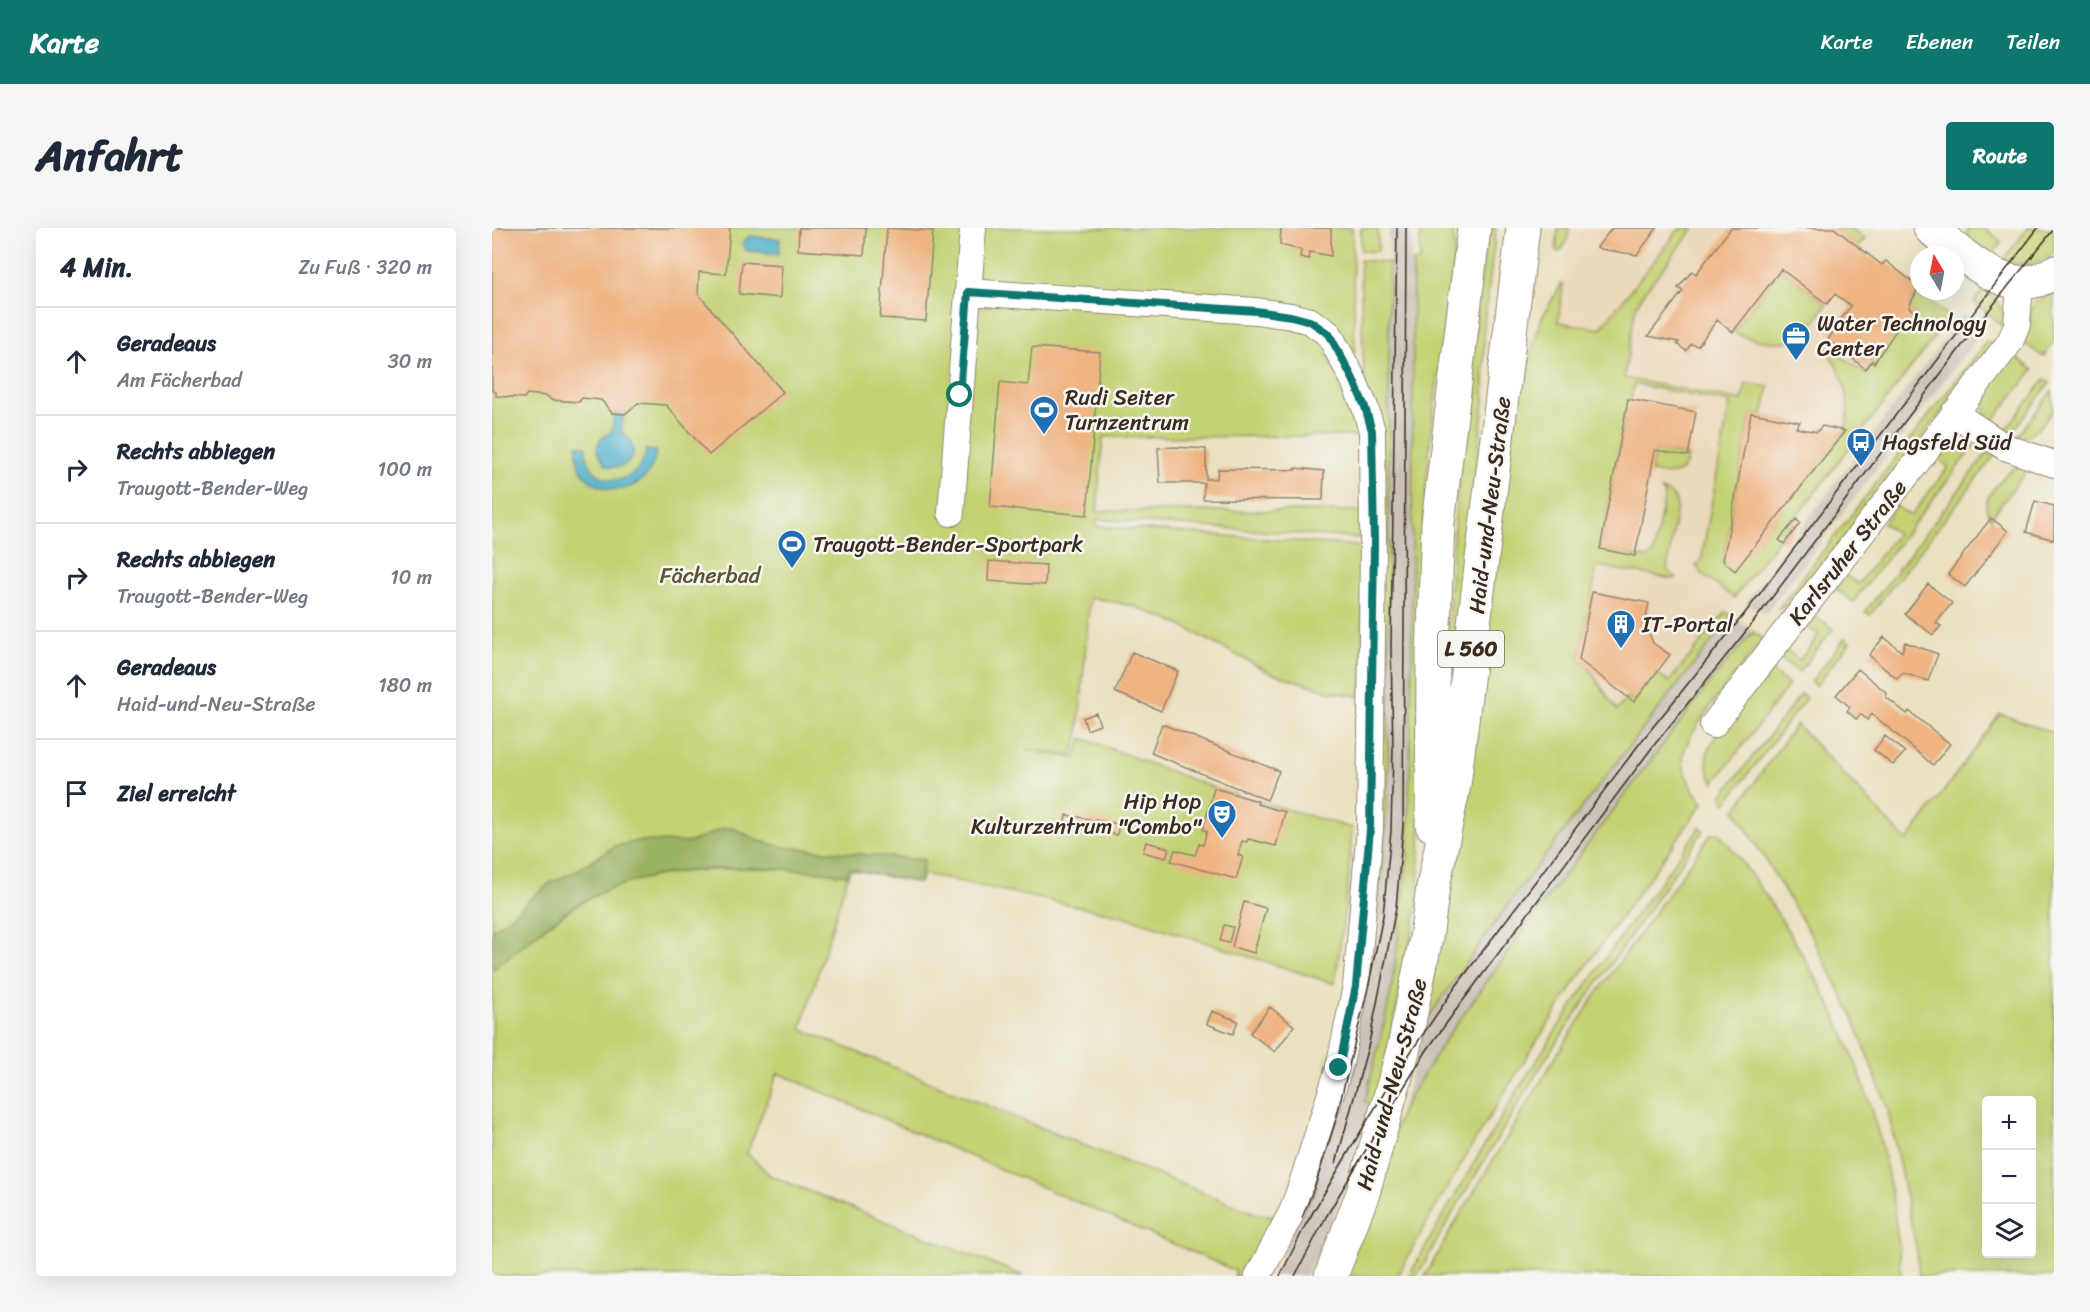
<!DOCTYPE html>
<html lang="de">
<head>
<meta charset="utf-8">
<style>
	:root { --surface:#fff; --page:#f6f6f7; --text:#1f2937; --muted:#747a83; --line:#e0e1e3; --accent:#0f766e }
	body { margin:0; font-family:Sriracha,sans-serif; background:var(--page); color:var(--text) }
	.controls { position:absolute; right:18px; bottom:18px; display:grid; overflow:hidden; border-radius:6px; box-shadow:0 6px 24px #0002 }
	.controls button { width:54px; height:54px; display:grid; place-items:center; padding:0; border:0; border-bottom:2px solid var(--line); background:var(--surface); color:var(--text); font:30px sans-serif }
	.compass { position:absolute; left:1418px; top:18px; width:54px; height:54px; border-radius:50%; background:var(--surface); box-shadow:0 6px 24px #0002; rotate:350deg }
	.stop { position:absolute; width:18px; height:18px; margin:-14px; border:4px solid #0f766e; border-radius:50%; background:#fff }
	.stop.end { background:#0f766e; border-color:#fff; box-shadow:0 2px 6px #0008 }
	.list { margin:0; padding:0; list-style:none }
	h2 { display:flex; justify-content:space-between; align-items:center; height:78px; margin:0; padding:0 24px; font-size:26px }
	h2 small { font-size:20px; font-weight:400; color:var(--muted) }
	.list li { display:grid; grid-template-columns:39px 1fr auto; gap:18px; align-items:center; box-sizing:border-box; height:108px; padding:0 24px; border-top:2px solid var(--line) }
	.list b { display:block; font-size:22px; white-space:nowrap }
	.list p { margin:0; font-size:20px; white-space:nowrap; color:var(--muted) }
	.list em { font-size:20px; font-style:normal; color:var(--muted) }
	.icon { flex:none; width:33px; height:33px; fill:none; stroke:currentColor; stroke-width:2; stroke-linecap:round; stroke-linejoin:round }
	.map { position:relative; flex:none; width:1562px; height:1048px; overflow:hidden; border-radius:6px }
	header { display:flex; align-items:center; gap:36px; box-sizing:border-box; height:84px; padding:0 30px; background:var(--accent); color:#fff }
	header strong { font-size:28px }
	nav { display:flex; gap:33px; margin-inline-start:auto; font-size:21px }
	.intro { display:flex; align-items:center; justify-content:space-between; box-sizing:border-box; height:144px; padding:0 36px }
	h1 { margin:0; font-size:42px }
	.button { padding:15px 27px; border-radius:6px; background:var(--accent); color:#fff; font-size:21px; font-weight:700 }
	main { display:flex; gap:36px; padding:0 36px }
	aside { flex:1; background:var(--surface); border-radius:6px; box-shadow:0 6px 24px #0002 }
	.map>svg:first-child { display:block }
	.built { fill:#ecd8ba }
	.industrial { fill:#cbc3b8 }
	.green { fill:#c4d173; stroke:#807e48; stroke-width:1.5; fill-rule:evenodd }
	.forest { fill:#9bb365; stroke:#6b6e42; stroke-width:1.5 }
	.water { fill:#4aaeca; stroke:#426c74; stroke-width:1.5 }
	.building { fill:#efb482 }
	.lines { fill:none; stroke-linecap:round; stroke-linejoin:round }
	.minor-casing { stroke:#92866f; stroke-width:28 }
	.tertiary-casing { stroke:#92866f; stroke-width:35 }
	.primary-casing { stroke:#92866f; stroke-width:35 }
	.minor { stroke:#fff; stroke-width:26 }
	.tertiary { stroke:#fff; stroke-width:33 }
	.primary { stroke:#fff; stroke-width:33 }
	.tram { stroke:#3b2a1e; stroke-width:1.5 }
	.route { stroke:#0f766e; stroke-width:8 }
	.labels { text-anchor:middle; stroke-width:5; stroke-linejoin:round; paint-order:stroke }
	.shield { fill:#f6f6f2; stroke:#73675e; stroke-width:1.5 }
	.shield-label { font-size:21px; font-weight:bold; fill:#3b2a1e }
	.poi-label { font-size:22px; fill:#3b2a1e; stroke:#f6f6f2; text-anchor:start }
	.street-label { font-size:22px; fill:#3b2a1e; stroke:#f6f6f2 }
	.park-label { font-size:22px; fill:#5d5433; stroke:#f6f6f2 }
</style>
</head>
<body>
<header>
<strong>Karte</strong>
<nav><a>Karte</a><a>Ebenen</a><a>Teilen</a></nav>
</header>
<div class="intro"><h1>Anfahrt</h1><a class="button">Route</a></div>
<main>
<aside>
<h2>4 Min.<small>Zu Fuß · 320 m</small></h2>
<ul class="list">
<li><svg class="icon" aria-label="ahead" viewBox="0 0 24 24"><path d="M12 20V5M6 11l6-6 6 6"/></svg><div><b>Geradeaus</b><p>Am Fächerbad</p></div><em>30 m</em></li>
<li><svg class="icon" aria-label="right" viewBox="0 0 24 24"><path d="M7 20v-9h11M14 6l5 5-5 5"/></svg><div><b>Rechts abbiegen</b><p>Traugott-Bender-Weg</p></div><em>100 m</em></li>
<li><svg class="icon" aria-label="right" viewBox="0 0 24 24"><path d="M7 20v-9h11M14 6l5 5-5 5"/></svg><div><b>Rechts abbiegen</b><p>Traugott-Bender-Weg</p></div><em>10 m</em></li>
<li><svg class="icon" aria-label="ahead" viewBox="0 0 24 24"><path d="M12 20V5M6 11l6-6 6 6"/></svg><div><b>Geradeaus</b><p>Haid-und-Neu-Straße</p></div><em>180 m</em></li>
<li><svg class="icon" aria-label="arrive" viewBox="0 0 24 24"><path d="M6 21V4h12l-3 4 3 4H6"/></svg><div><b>Ziel erreicht</b></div></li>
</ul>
</aside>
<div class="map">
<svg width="1562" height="1048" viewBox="0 0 1562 1048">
	<rect width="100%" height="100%" fill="#f6f6f2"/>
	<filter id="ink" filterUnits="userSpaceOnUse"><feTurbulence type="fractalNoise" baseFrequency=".0167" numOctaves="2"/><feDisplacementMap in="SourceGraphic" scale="12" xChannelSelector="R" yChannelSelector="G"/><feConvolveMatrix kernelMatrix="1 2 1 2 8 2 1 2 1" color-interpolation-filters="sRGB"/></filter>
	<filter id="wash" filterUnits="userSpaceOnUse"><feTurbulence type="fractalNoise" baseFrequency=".008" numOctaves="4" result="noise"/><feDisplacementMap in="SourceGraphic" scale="24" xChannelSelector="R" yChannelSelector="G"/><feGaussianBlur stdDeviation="1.35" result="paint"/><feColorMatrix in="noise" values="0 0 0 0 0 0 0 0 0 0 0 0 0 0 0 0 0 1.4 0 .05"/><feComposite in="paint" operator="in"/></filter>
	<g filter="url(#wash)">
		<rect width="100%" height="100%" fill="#eae1c0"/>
		<!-- built -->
		<path class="built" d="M 1077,0 L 1342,0 L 1390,37 L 1394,33 L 1407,44 L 1404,48 L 1458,89 L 1242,370 L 1234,384 L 1177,455 L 1171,450 L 1128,507 L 1076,437 L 1131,72 L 1108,102 L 1066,94 Z"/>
		<!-- industrial -->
		<path class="industrial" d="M 897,0 L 920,0 L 919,33 L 921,34 L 919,520 L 916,627 L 907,710 L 900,760 L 873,874 L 878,875 L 847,975 L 824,1034 L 821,1033 L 813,1048 L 781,1048 L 789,1032 L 880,724 L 887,683 L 894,604 L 896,544 Z
			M 1471,86 L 1491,102 L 1274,385 L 1253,375 Z
			M 1240,388 L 1261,404 L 1220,452 L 1046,682 L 953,812 L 910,881 L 933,794 L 1022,668 L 1135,521 Z"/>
		<!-- green -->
		<path class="green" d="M 0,0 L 860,0 L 863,124 L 835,127 L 853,160 L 869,208 L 611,209 L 605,283 L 872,283 L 871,308 L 864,310 L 605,291 L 604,298 L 865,318 L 871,322 L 870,469 L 837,463 L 777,444 L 684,395 L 641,378 L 598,369 L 586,508 L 580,528 L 534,521 L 583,530 L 590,510 L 722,560 L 860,600 L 856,658 L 843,756 L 631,688 L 431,646 L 428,655 L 358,641 L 162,632 L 0,721 Z
			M 869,0 L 886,0 L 886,23 L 869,23 Z
			M 928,0 L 960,0 L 963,21 L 939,203 L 928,334 L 930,529 L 928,625 L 924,686 L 885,876 L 873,874 L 900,760 L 916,627 L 920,431 L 921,34 L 928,33 Z
			M 996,0 L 1004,0 L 992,98 L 992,174 L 976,308 L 963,442 L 955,440 C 957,293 978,146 996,0 Z
			M 1066,0 L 1077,0 L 1076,9 L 1069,23 L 1064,24 Z
			M 1188,0 L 1202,0 L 1154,62 L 1144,78 L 1132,150 L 1250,173 L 1254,155 L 1277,159 L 1271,187 L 1259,185 L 1231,333 L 1243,342 L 1353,203 C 1361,173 1352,143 1332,121 L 1336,117 L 1373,146 L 1407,98 L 1413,99 L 1421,95 L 1423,87 L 1417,79 L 1426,64 L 1458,89 L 1242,370 L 1211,347 L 1204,337 L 1209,333 L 1238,175 L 1142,156 L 1139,172 L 1136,172 L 1108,321 L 1155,330 L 1161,326 L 1173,267 L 1169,262 C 1179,264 1183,269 1185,278 L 1175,342 L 1184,350 L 1181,351 L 1105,338 L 1087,432 L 1097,440 L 1125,483 L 1135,469 L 1142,474 L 1164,445 L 1177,454 L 1234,384 L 1240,388 L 1135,521 L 1022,668 L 933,794 L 1024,176 L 1050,89 L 1070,55 L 1071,56 L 1066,94 L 1108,101 Z
			M 1342,0 L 1359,0 L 1373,11 L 1366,19 Z
			M 1476,0 L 1493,0 L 1510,14 L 1500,26 L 1475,9 Z
			M 1536,0 L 1562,0 L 1562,25 C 1545,38 1531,39 1511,32 Z
			M 868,32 L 897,35 L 896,544 C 894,604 889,664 880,724 L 872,155 Z
			M 1289,41 L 1335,76 C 1328,85 1320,100 1311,107 C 1291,120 1261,113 1241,104 Z
			M 1491,61 C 1505,70 1514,81 1511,98 L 1482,74 Z
			M 1562,65 L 1562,115 L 1551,129 L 1531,114 L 1539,82 L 1544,73 Z
			M 1495,113 L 1501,117 L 1317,355 C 1308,365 1299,380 1286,381 Z
			M 1522,127 L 1541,142 L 1498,197 C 1482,167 1504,150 1522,127 Z
			M 1553,151 L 1558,155 L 1518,207 L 1511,205 Z
			M 1560,163 L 1562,181 C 1552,193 1542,211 1524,210 Z
			M 1458,209 L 1482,218 L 1361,374 L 1342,359 L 1352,346 L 1366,356 L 1405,306 L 1391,295 L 1404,278 L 1419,288 L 1456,239 L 1443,228 Z
			M 1163,222 L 1196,228 C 1192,251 1177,247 1159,244 Z
			M 1496,224 L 1503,227 L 1378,387 L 1373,384 Z
			M 1525,239 L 1535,242 L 1499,290 C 1496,285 1493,281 1494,276 C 1495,266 1516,241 1525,239 Z
			M 1321,386 L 1341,401 L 1307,444 L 1288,430 L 1294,422 L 1308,432 L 1327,407 L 1313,397 Z
			M 1261,404 L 1269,409 L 1270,413 C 1253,435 1192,505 1191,529 C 1190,545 1201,563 1211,575 C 1167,637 1121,698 1079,761 C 1017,854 959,950 905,1048 L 853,1048 L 910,881 L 953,812 L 1046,682 L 1153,540 L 1220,452 Z
			M 1353,410 L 1358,414 L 1324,458 L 1319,454 Z
			M 1278,442 L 1297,457 L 1222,555 C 1217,547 1214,537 1215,527 C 1220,504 1262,462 1278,442 Z
			M 1309,466 L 1314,470 L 1234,575 L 1230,568 Z
			M 1508,486 L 1562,505 L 1562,1048 L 1427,1048 L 1425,1024 L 1396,882 L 1359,784 L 1318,705 L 1243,582 L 1304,496 L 1415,613 ZM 1494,872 L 1540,872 L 1540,1026 L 1494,1026 Z
			M 1208,599 L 1212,602 L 1057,825 L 956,993 L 925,1048 L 917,1048 C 960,971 1004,895 1052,821 C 1101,745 1155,672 1208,599 Z
			M 1227,605 C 1254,637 1278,673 1300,709 C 1315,734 1330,759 1342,785 C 1381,866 1404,957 1409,1048 L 933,1048 L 963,995 L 1064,828 L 1101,771 L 1219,606 Z
			M 260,640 L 312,642 L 356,647 L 309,801 L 574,910 L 765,986 L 787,988 L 756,1048 L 742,1048 L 744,1043 L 286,845 L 255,925 L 279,948 L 532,1048 L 0,1048 L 0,742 C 30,718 60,692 93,672 C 140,644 207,642 260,640 Z"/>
		<!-- forest -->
		<path class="forest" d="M 232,600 L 241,600 L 268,613 L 291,619 L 432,632 L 428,655 L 358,641 L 356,647 C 276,637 169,632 96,671 C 62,689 30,719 0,742 L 0,703 L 58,655 L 82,644 L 123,618 L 145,613 L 199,614 Z"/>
		<!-- water -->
		<path class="water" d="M 257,8 L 288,11 L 287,26 L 255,23 L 250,15 Z
			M 122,185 L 131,185 L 130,205 C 153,219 138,247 113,237 L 105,223 C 105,213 111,207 120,204 Z
			M 85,217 L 94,218 C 92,260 148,264 154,222 L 164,223 C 158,279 79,271 85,217 Z"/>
		<g id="blocks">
			<!-- building -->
			<path class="building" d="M 0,0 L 238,0 L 234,46 L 207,44 L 206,66 L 291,164 L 217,227 L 174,177 L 146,175 L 133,186 L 120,185 L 109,172 L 90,170 L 87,174 L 59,172 L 55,168 L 35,166 L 32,170 L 4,168 L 4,164 L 0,163 Z
				M 307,0 L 374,0 L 372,27 L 306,22 Z
				M 395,0 L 441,3 L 434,93 L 388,90 Z
				M 789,0 L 839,0 L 839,28 L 818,24 L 817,31 L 808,29 L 809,22 L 788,17 Z
				M 1120,0 L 1165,0 L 1145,27 L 1108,21 L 1105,19 Z
				M 1239,0 L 1342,0 L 1390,37 L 1394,33 L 1427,59 L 1417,79 L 1422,84 L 1423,93 L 1417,98 L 1407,98 L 1382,135 L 1380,133 L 1374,141 L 1336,112 L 1341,104 L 1340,103 L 1359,78 L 1343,66 L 1335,76 L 1289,41 L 1241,104 L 1225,92 L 1206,118 L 1199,116 L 1194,123 L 1185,116 L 1187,114 L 1156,108 L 1191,63 L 1186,60 L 1200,43 L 1204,46 Z
				M 250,34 L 290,37 L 288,70 L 247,66 Z
				M 540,119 L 608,124 L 595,287 L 498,279 L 508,154 L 536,157 Z
				M 1136,171 L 1204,184 L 1196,228 L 1163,222 L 1143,328 L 1108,321 Z
				M 1259,185 L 1308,194 L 1304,200 L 1325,204 L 1330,198 L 1353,203 L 1243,343 L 1231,333 Z
				M 684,219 L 714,221 L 714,251 L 725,251 L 726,241 L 804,242 L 804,240 L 832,243 L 831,272 L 711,271 L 712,255 L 668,255 L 666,220 Z
				M 1543,273 L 1562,278 L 1562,312 L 1534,304 Z
				M 1499,290 L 1516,303 L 1473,359 L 1456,346 Z
				M 1304,291 L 1308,295 L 1292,316 L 1287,312 Z
				M 497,333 L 554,337 L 553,357 L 496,353 Z
				M 1436,356 L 1460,375 L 1444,395 L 1449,398 L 1441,407 L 1413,386 Z
				M 1100,364 L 1157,375 L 1153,395 L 1161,415 L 1178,427 L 1142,474 L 1087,432 Z
				M 1392,409 L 1410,424 L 1413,414 L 1446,426 L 1436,453 L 1411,445 L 1405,451 L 1377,427 Z
				M 640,424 L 686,443 L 669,483 L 623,464 Z
				M 1366,441 L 1395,465 L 1394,469 L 1415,486 L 1417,483 L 1458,516 L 1441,537 L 1380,486 L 1375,492 L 1369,486 L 1364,491 L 1355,483 L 1358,479 L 1344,467 Z
				M 604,485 L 608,497 L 595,502 L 591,490 Z
				M 670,496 L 787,543 L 775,572 L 659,525 Z
				M 1393,508 L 1413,524 L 1401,537 L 1382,522 Z
				M 722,560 L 766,573 L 765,576 L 793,584 L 784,618 L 756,611 L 755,614 L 750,613 L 746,627 L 751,629 L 744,651 L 679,633 L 683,622 L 703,627 L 707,616 L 711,617 L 715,603 L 711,602 Z
				M 574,587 L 627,596 L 625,607 L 572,597 Z
				M 654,614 L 677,620 L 674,630 L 651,624 Z
				M 752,674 L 774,680 L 762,725 L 740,719 Z
				M 732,697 L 741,699 L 737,715 L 728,713 Z
				M 778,779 L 802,798 L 783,824 L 758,805 Z
				M 720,783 L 746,793 L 741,806 L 715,796 Z"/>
		</g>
	</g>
	<g filter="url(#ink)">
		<use href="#blocks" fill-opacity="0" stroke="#92866f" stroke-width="1.5"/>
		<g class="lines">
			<!-- minor casing -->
			<g class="minor-casing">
				<path id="minor" d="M 476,64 L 764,83 L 799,88 L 818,93 L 837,106 L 861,151 L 873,179 L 880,203 L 881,315 L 878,601 L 864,758 L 847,840 L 809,959 L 800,984 L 766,1048
					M 1462,185 L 1513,219 L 1562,236
					M 459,285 L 481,0
					M 1221,497 L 1518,114 L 1525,97 L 1528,56"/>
			</g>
			<!-- tertiary casing -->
			<g class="tertiary-casing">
				<path id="tertiary" d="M 1438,0 C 1472,26 1517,76 1562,44"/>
			</g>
			<!-- primary casing -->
			<g class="primary-casing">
				<path id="primary" d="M 940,597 L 941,425 L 946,295 L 982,0
					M 839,1048 L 871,965 L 912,819 L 934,710 L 941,659 L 962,557 L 1031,0"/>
			</g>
			<!-- minor -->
			<use href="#minor" class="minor"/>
			<!-- tertiary -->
			<use href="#tertiary" class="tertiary"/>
			<!-- primary -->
			<use href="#primary" class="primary"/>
			<!-- tram -->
			<path class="tram" d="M 844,935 L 877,815 L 904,680 L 911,599 L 914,0
				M 810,990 L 824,954 L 844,891 L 876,760 L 891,688 L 899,603 L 901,522 L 899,420 L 905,0
				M 788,1048 L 814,996 L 875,893 L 903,847 L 962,761 L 1148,515 L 1253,385 L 1546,0
				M 803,1048 L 834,989 L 891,893 L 935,822 L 967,778 L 1159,521 L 1263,392 L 1490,91 L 1562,1"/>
		</g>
	</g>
	<g class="lines" filter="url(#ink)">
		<!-- route -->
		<path class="route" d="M 468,167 L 476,64 L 764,83 L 799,88 L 818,93 L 837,106 L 861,151 L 873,179 L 880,203 L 882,315 L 878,601 L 864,758 L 847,840"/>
	</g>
	<!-- icons -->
	<defs>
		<g id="office-pin" transform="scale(1.5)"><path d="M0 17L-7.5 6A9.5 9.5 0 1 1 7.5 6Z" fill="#1f6fb2" stroke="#f6f6f2"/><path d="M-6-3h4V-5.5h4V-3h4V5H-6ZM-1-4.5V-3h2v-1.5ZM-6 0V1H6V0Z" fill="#fff"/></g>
		<g id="stadium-pin" transform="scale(1.5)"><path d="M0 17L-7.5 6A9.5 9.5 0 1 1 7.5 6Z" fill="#1f6fb2" stroke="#f6f6f2"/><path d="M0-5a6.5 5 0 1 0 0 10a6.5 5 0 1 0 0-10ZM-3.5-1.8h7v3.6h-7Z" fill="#fff"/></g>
		<g id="bus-pin" transform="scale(1.5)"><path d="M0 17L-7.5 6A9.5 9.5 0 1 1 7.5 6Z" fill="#1f6fb2" stroke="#f6f6f2"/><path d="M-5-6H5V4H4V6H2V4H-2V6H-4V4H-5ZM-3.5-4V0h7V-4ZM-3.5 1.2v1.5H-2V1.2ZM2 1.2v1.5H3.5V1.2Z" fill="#fff"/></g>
		<g id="building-pin" transform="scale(1.5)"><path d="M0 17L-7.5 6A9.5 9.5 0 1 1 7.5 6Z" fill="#1f6fb2" stroke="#f6f6f2"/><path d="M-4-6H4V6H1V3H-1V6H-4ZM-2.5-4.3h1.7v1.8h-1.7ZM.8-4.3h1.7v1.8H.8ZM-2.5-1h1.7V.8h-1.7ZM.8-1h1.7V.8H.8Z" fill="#fff"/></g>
		<g id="theatre-pin" transform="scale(1.5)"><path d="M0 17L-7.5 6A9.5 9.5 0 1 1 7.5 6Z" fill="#1f6fb2" stroke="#f6f6f2"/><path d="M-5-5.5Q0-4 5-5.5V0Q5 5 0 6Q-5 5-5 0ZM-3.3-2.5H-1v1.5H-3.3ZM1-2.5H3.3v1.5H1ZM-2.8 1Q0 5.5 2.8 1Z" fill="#fff"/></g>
	</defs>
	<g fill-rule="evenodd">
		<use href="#office-pin" x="1304" y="108"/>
		<use href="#stadium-pin" x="552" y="182"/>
		<use href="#bus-pin" x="1369" y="214"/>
		<use href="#stadium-pin" x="300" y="316"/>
		<use href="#building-pin" x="1129" y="396"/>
		<use href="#theatre-pin" x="730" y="586"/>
	</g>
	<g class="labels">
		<!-- shield labels -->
		<rect class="shield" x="946" y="403" width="66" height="36" rx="4.5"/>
		<g class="shield-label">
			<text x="979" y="428">L 560</text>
		</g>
		<!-- poi labels -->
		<g class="poi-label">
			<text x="1325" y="103">Water Technology<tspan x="1325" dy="25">Center</tspan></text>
			<text x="573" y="177">Rudi Seiter<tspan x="573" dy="25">Turnzentrum</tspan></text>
			<text x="1390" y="222">Hagsfeld Süd</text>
			<text x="321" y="324">Traugott-Bender-Sportpark</text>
			<text x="1150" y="404">IT-Portal</text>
			<text x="709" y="581" text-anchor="end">Hip Hop<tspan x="709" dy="25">Kulturzentrum "Combo"</tspan></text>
		</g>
		<!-- street labels -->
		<g class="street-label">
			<text transform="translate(997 277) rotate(-83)" y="8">Haid-und-Neu-Straße</text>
			<text transform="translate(1355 324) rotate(-52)" y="8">Karlsruher Straße</text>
			<text transform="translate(899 856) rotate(-75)" y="8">Haid-und-Neu-Straße</text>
		</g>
		<!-- park labels -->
		<g class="park-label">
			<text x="218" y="355">Fächerbad</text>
		</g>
	</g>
</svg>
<div class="controls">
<button>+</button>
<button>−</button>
<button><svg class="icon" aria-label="layers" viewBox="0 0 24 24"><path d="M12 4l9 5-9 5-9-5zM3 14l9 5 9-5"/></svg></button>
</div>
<svg class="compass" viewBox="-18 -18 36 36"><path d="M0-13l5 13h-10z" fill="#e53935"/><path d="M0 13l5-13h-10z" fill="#747a83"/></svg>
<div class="stop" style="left:468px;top:167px"></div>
<div class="stop end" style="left:847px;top:840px"></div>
</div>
</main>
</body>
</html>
